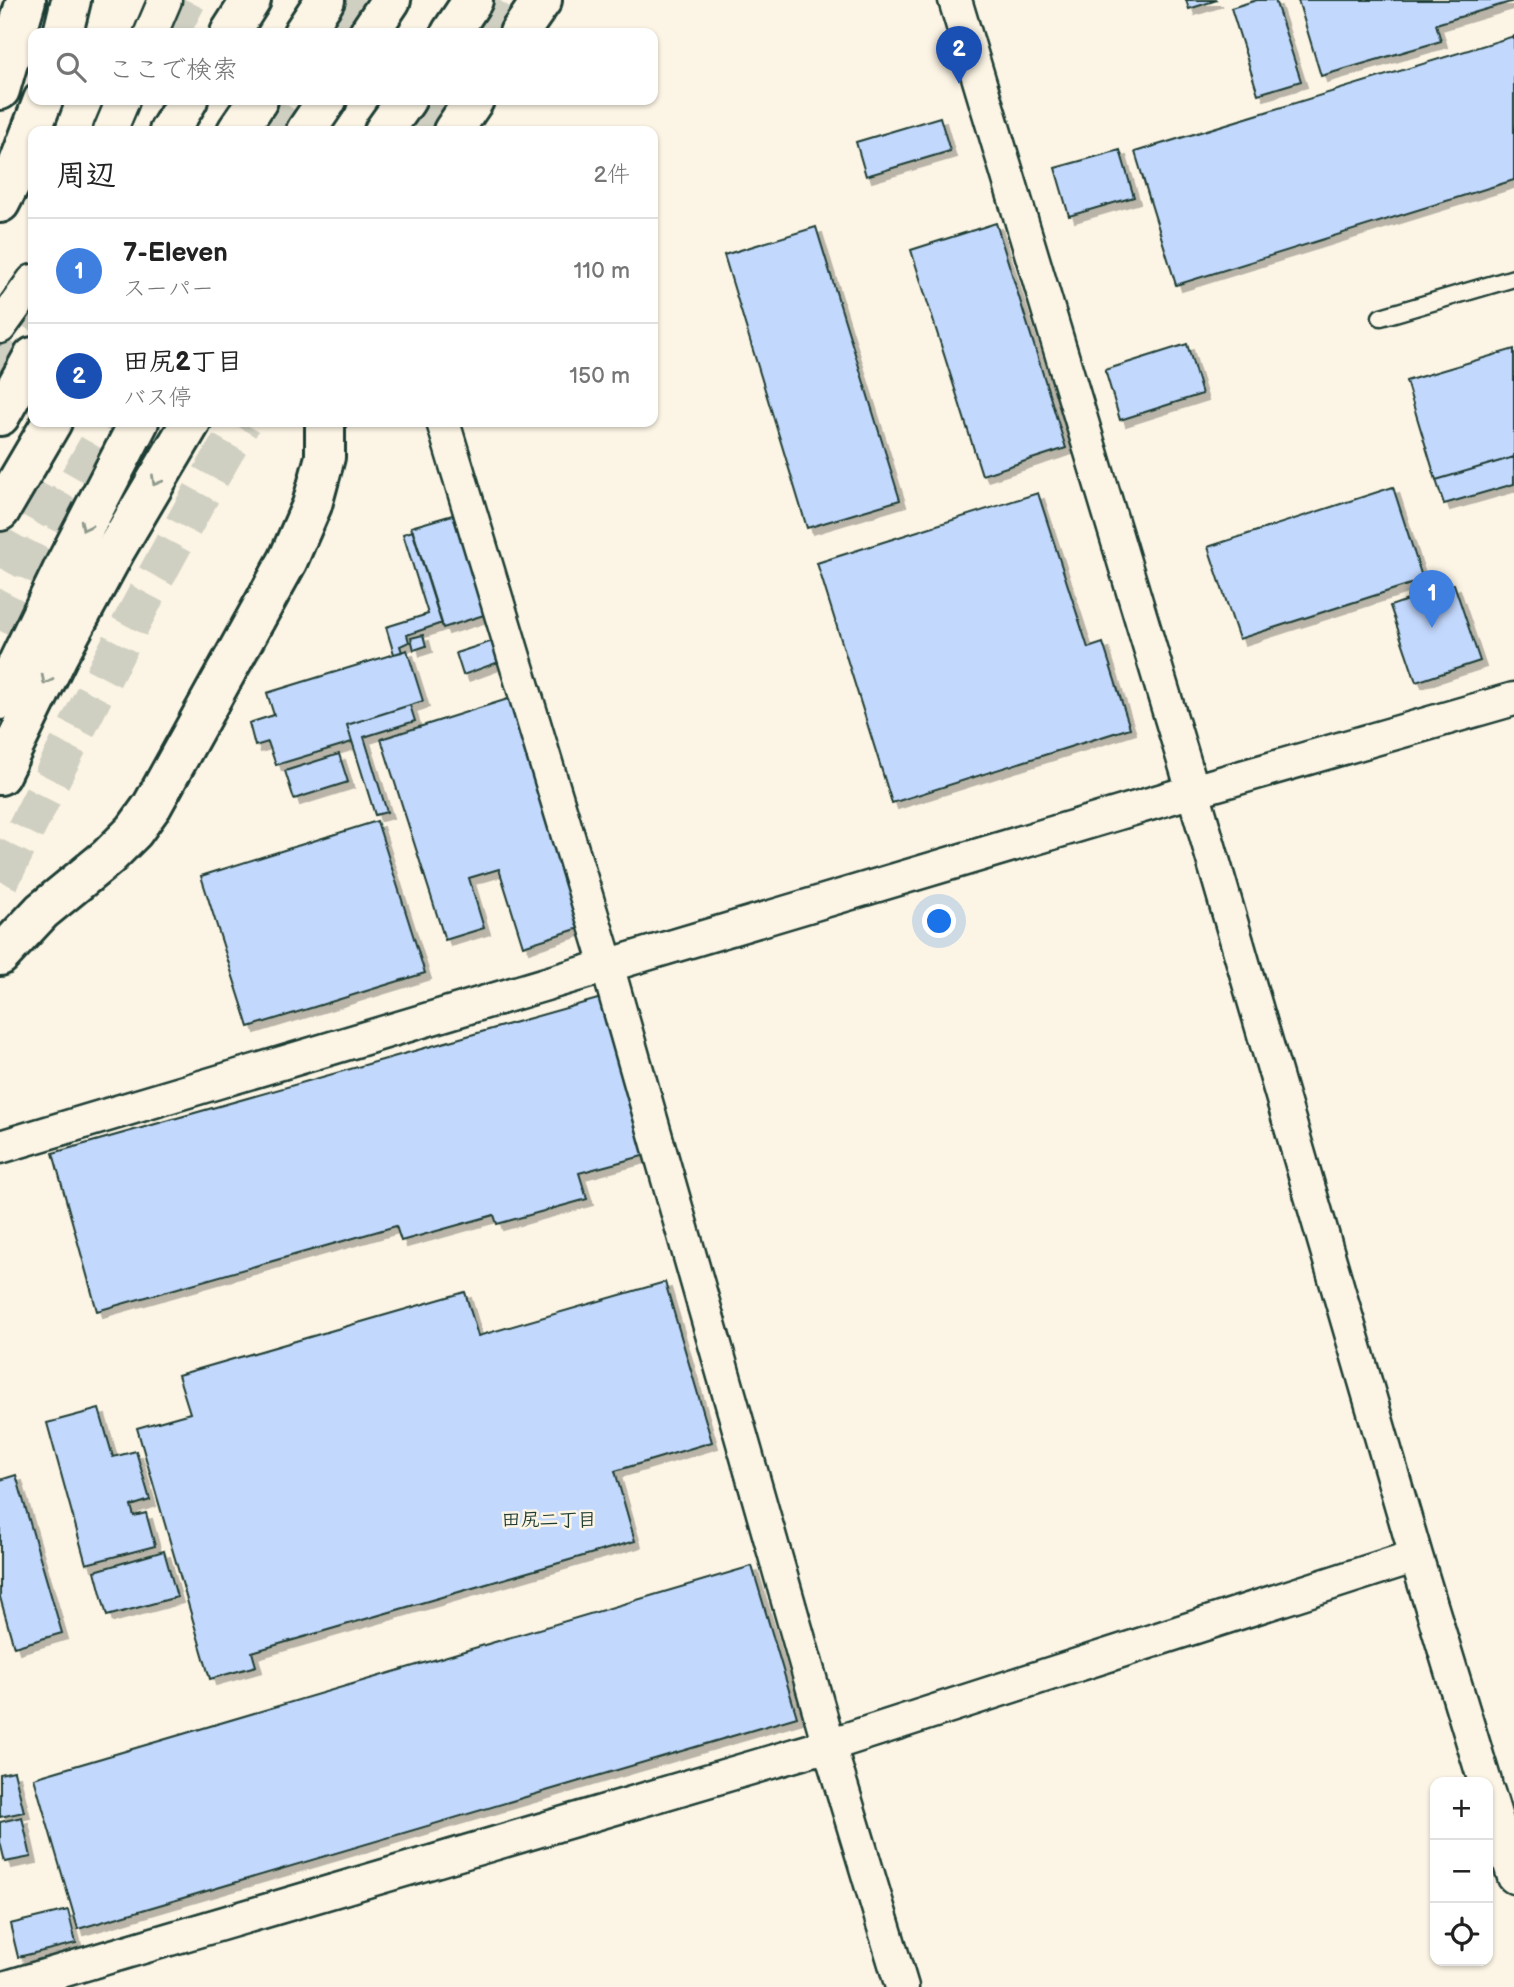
<!DOCTYPE html>
<html lang="ja">
<head>
<meta charset="utf-8">
<style>
	:root { --surface:#fff; --page:#f6f6f6; --text:#222; --muted:#767676; --line:#e0e0e0; --accent:#111827 }
	body { margin:0; font-family:"Balsamiq Sans","Klee One",sans-serif; background:var(--page); color:var(--text) }
	.controls { position:absolute; right:21px; bottom:21px; display:grid; overflow:hidden; border-radius:14px; box-shadow:0 2px 5px #0004 }
	.controls button { width:63px; height:63px; display:grid; place-items:center; padding:0; border:0; border-bottom:2px solid var(--line); background:var(--surface); color:var(--text); font:35px sans-serif }
	.you { position:absolute; left:940px; top:922px; width:24px; height:24px; margin:-18px; border:5px solid #fff; border-radius:50%; background:#1a73e8; box-shadow:0 0 0 10px #1a73e833 }
	.badge { display:grid; place-items:center; width:46px; height:46px; border-radius:50%; background:var(--accent); color:#fff; font-size:23px; font-weight:700 }
	.pin { position:absolute; translate:-50% -58px; filter:drop-shadow(0 2px 4px #0008) }
	.pin::after { content:''; position:absolute; top:37px; width:24px; height:21px; background:inherit; clip-path:polygon(0 0,100% 0,50% 100%) }
	.list { margin:0; padding:0; list-style:none }
	h2 { display:flex; justify-content:space-between; align-items:center; height:91px; margin:0; padding:0 28px; font-size:30px }
	h2 small { font-size:23px; font-weight:400; color:var(--muted) }
	.list li { display:grid; grid-template-columns:46px 1fr auto; gap:21px; align-items:center; box-sizing:border-box; height:105px; padding:0 28px; border-top:2px solid var(--line) }
	.list b { display:block; font-size:26px; white-space:nowrap }
	.list p { margin:0; font-size:23px; white-space:nowrap; color:var(--muted) }
	.list em { font-size:23px; font-style:normal; color:var(--muted) }
	.icon { flex:none; width:38px; height:38px; fill:none; stroke:currentColor; stroke-width:2; stroke-linecap:round; stroke-linejoin:round }
	.map { position:relative; flex:none; width:1514px; height:1987px; overflow:hidden }
	.search { position:absolute; background:var(--surface); box-shadow:0 2px 5px #0004; left:28px; top:28px; width:630px; height:77px; display:flex; align-items:center; gap:18px; box-sizing:border-box; padding:0 24px; border-radius:14px; color:var(--muted); font-size:26px }
	.panel { position:absolute; background:var(--surface); box-shadow:0 2px 5px #0004; left:28px; top:126px; width:630px; height:301px; border-radius:14px }
	.map>svg:first-child { display:block }
	.building { fill:#c3d8fd; stroke:#1f3d34; stroke-width:2; filter:url(#shadow) }
	.lines { fill:none; stroke-linecap:round; stroke-linejoin:round }
	.motorway-tunnel { stroke:#d0d0c2; stroke-width:38; stroke-dasharray:38 19; stroke-linecap:butt }
	.service-casing { stroke:#1f3d34; stroke-width:21 }
	.minor-casing { stroke:#1f3d34; stroke-width:37 }
	.tertiary-casing { stroke:#1f3d34; stroke-width:44 }
	.primary-casing { stroke:#1f3d34; stroke-width:44 }
	.trunk-casing { stroke:#1f3d34; stroke-width:44 }
	.service { stroke:#fcf5e5; stroke-width:16 }
	.minor { stroke:#fcf5e5; stroke-width:32 }
	.tertiary { stroke:#fcf5e5; stroke-width:38 }
	.primary { stroke:#fcf5e5; stroke-width:38 }
	.trunk { stroke:#fcf5e5; stroke-width:38 }
	.oneway { stroke:#8e998c }
	.labels { text-anchor:middle; stroke-width:5; stroke-linejoin:round; paint-order:stroke }
	.neighbourhood-label { font-size:19px; font-weight:bold; fill:#1f3d34; stroke:#fcf5e5 }
</style>
</head>
<body>
<div class="map">
<svg width="1514" height="1987" viewBox="0 0 1514 1987">
	<defs>
		<filter id="shadow"><feDropShadow dx="6" dy="6" stdDeviation="0" flood-color="#0004"/></filter>
	</defs>
	<rect width="100%" height="100%" fill="#fcf5e5"/>
	<filter id="ink" filterUnits="userSpaceOnUse"><feTurbulence type="fractalNoise" baseFrequency=".0143" numOctaves="2"/><feDisplacementMap in="SourceGraphic" scale="14" xChannelSelector="R" yChannelSelector="G"/><feConvolveMatrix kernelMatrix="1 2 1 2 8 2 1 2 1" color-interpolation-filters="sRGB"/></filter>
	<g filter="url(#ink)">
		<!-- building -->
		<path class="building" d="M 1186,0 L 1217,0 L 1189,9 Z
			M 1257,0 L 1275,0 L 1301,81 L 1258,94 L 1231,8 Z
			M 1298,0 L 1514,0 L 1514,1 L 1436,24 L 1441,41 L 1321,76 Z
			M 1514,36 L 1514,180 L 1176,285 L 1135,152 Z
			M 940,117 L 950,151 L 866,176 L 856,142 Z
			M 1120,150 L 1134,197 L 1069,216 L 1055,168 Z
			M 996,223 L 1066,448 L 982,475 L 911,250 Z
			M 816,227 L 900,500 L 807,528 L 724,255 Z
			M 1187,344 L 1202,394 L 1120,420 L 1105,370 Z
			M 1514,349 L 1514,457 L 1436,480 L 1406,381 Z
			M 1514,457 L 1514,484 L 1444,504 L 1436,480 Z
			M 1393,487 L 1423,580 L 1239,639 L 1208,547 Z
			M 1038,493 L 1088,648 L 1103,643 L 1130,728 L 892,803 L 817,563 Z
			M 456,514 L 487,614 L 443,628 L 411,527 Z
			M 413,531 L 442,623 L 407,635 L 409,642 L 400,646 L 402,652 L 394,654 L 386,627 L 428,614 L 403,534 Z
			M 1454,584 L 1480,661 L 1416,682 L 1390,606 Z
			M 423,635 L 426,646 L 414,650 L 411,638 Z
			M 493,641 L 499,662 L 463,675 L 456,653 Z
			M 407,650 L 423,701 L 347,725 L 352,742 L 276,765 L 268,742 L 255,746 L 249,723 L 274,715 L 267,693 Z
			M 511,698 L 583,927 L 523,946 L 499,869 L 469,878 L 484,928 L 445,940 L 381,739 Z
			M 410,705 L 415,721 L 364,737 L 387,812 L 375,815 L 347,725 Z
			M 339,754 L 348,782 L 294,799 L 285,771 Z
			M 377,821 L 425,973 L 249,1027 L 201,876 Z
			M 605,997 L 650,1154 L 579,1173 L 587,1199 L 497,1224 L 494,1215 L 401,1241 L 396,1226 L 97,1311 L 53,1153 Z
			M 665,1282 L 712,1442 L 615,1471 L 635,1541 L 252,1652 L 256,1666 L 210,1679 L 137,1428 L 190,1413 L 178,1375 L 465,1292 L 478,1336 Z
			M 99,1409 L 113,1457 L 136,1451 L 150,1500 L 131,1506 L 134,1516 L 146,1513 L 155,1546 L 86,1564 L 47,1423 Z
			M 16,1475 L 62,1633 L 14,1647 L 0,1597 L 0,1480 Z
			M 164,1551 L 177,1597 L 107,1616 L 95,1571 Z
			M 752,1566 L 797,1717 L 78,1929 L 34,1778 Z
			M 14,1771 L 24,1812 L 0,1817 L 0,1774 Z
			M 22,1817 L 31,1857 L 5,1862 L 0,1842 L 0,1822 Z
			M 68,1910 L 76,1943 L 18,1957 L 10,1924 Z"/>
		<g class="lines">
			<!-- motorway-tunnel -->
			<path class="motorway-tunnel" d="M 170,33 L 187,0
				M 346,33 L 368,0
				M 480,33 L 501,0
				M 259,131 L 280,100
				M 419,131 L 439,100
				M 0,379 L 33,306
				M 0,568 L 55,469
				M 0,631 L 64,505 L 111,422
				M 0,881 C 78,726 155,571 242,422"/>
			<!-- service casing -->
			<g class="service-casing">
				<path id="service" d="M 1381,317 L 1514,278"/>
			</g>
			<!-- minor casing -->
			<g class="minor-casing">
				<path id="minor" d="M 955,0 L 1193,791 L 1416,1556 L 1485,1782
					M 151,33 L 165,0
					M 110,131 L 123,100
					M 0,327 L 33,281
					M 443,422 L 607,965 L 829,1745 L 902,1987
					M 0,1147 L 1193,791 L 1514,699
					M 1488,1792 L 1514,1877
					M 7,1987 L 829,1745 L 1416,1556"/>
			</g>
			<!-- tertiary casing -->
			<g class="tertiary-casing">
				<path id="tertiary" d="M 519,33 L 542,0
					M 453,131 L 474,100
					M 0,956 L 42,911 L 108,857 L 134,831 L 152,806 L 288,560 L 312,505 L 325,457 L 325,422"/>
			</g>
			<!-- primary casing -->
			<g class="primary-casing">
				<path id="primary" d="M 63,33 L 71,0
					M 0,90 L 26,0
					M 0,203 L 14,176 L 43,100"/>
			</g>
			<!-- trunk casing -->
			<g class="trunk-casing">
				<path id="trunk" d="M 230,33 L 251,0
					M 303,33 L 325,0
					M 369,33 L 391,0
					M 451,33 L 473,0
					M 169,131 L 188,100
					M 237,131 L 258,100
					M 306,131 L 327,100
					M 384,131 L 406,100
					M 0,416 L 33,357
					M 0,511 L 52,422
					M 0,700 L 65,565 L 139,422
					M 0,775 L 58,656 L 116,549 L 191,422"/>
			</g>
			<!-- service -->
			<use href="#service" class="service"/>
			<!-- minor -->
			<use href="#minor" class="minor"/>
			<!-- tertiary -->
			<use href="#tertiary" class="tertiary"/>
			<!-- primary -->
			<use href="#primary" class="primary"/>
			<!-- trunk -->
			<use href="#trunk" class="trunk"/>
		</g>
		<!-- one-way arrows -->
		<defs><path id="oneway-chevron" d="M-2-3.5L2.5 0L-2 3.5" fill="none" stroke-width="1.6" stroke-linecap="round" stroke-linejoin="round" transform="scale(1.75)"/></defs>
		<g class="oneway">
			<use href="#oneway-chevron" transform="translate(156 481) rotate(120)"/>
			<use href="#oneway-chevron" transform="translate(85 526) rotate(117)"/>
			<use href="#oneway-chevron" transform="translate(46 680) rotate(116)"/>
		</g>
	</g>
	<g class="labels">
		<!-- neighbourhood labels -->
		<g class="neighbourhood-label">
			<text x="549" y="1526">田尻二丁目</text>
		</g>
	</g>
</svg>
<div class="controls">
<button>+</button>
<button>−</button>
<button><svg class="icon" aria-label="locate" viewBox="0 0 24 24"><circle cx="12" cy="12" r="6"/><path d="M12 2v4M12 18v4M2 12h4M18 12h4"/></svg></button>
</div>
<div class="you"></div>
<div class="pin badge" style="left:1432px;top:628px;background:#3f7fe0">1</div>
<div class="pin badge" style="left:959px;top:84px;background:#1a4fb4">2</div>
<div class="search"><svg class="icon" aria-label="search" viewBox="0 0 24 24"><circle cx="10" cy="10" r="6"/><path d="M15 15l6 6"/></svg>ここで検索</div>
<section class="panel">
<h2>周辺<small>2件</small></h2>
<ul class="list">
<li><span class="badge" style="background:#3f7fe0">1</span><div><b>7-Eleven</b><p>スーパー</p></div><em>110 m</em></li>
<li><span class="badge" style="background:#1a4fb4">2</span><div><b>田尻2丁目</b><p>バス停</p></div><em>150 m</em></li>
</ul>
</section>
</div>
</body>
</html>
